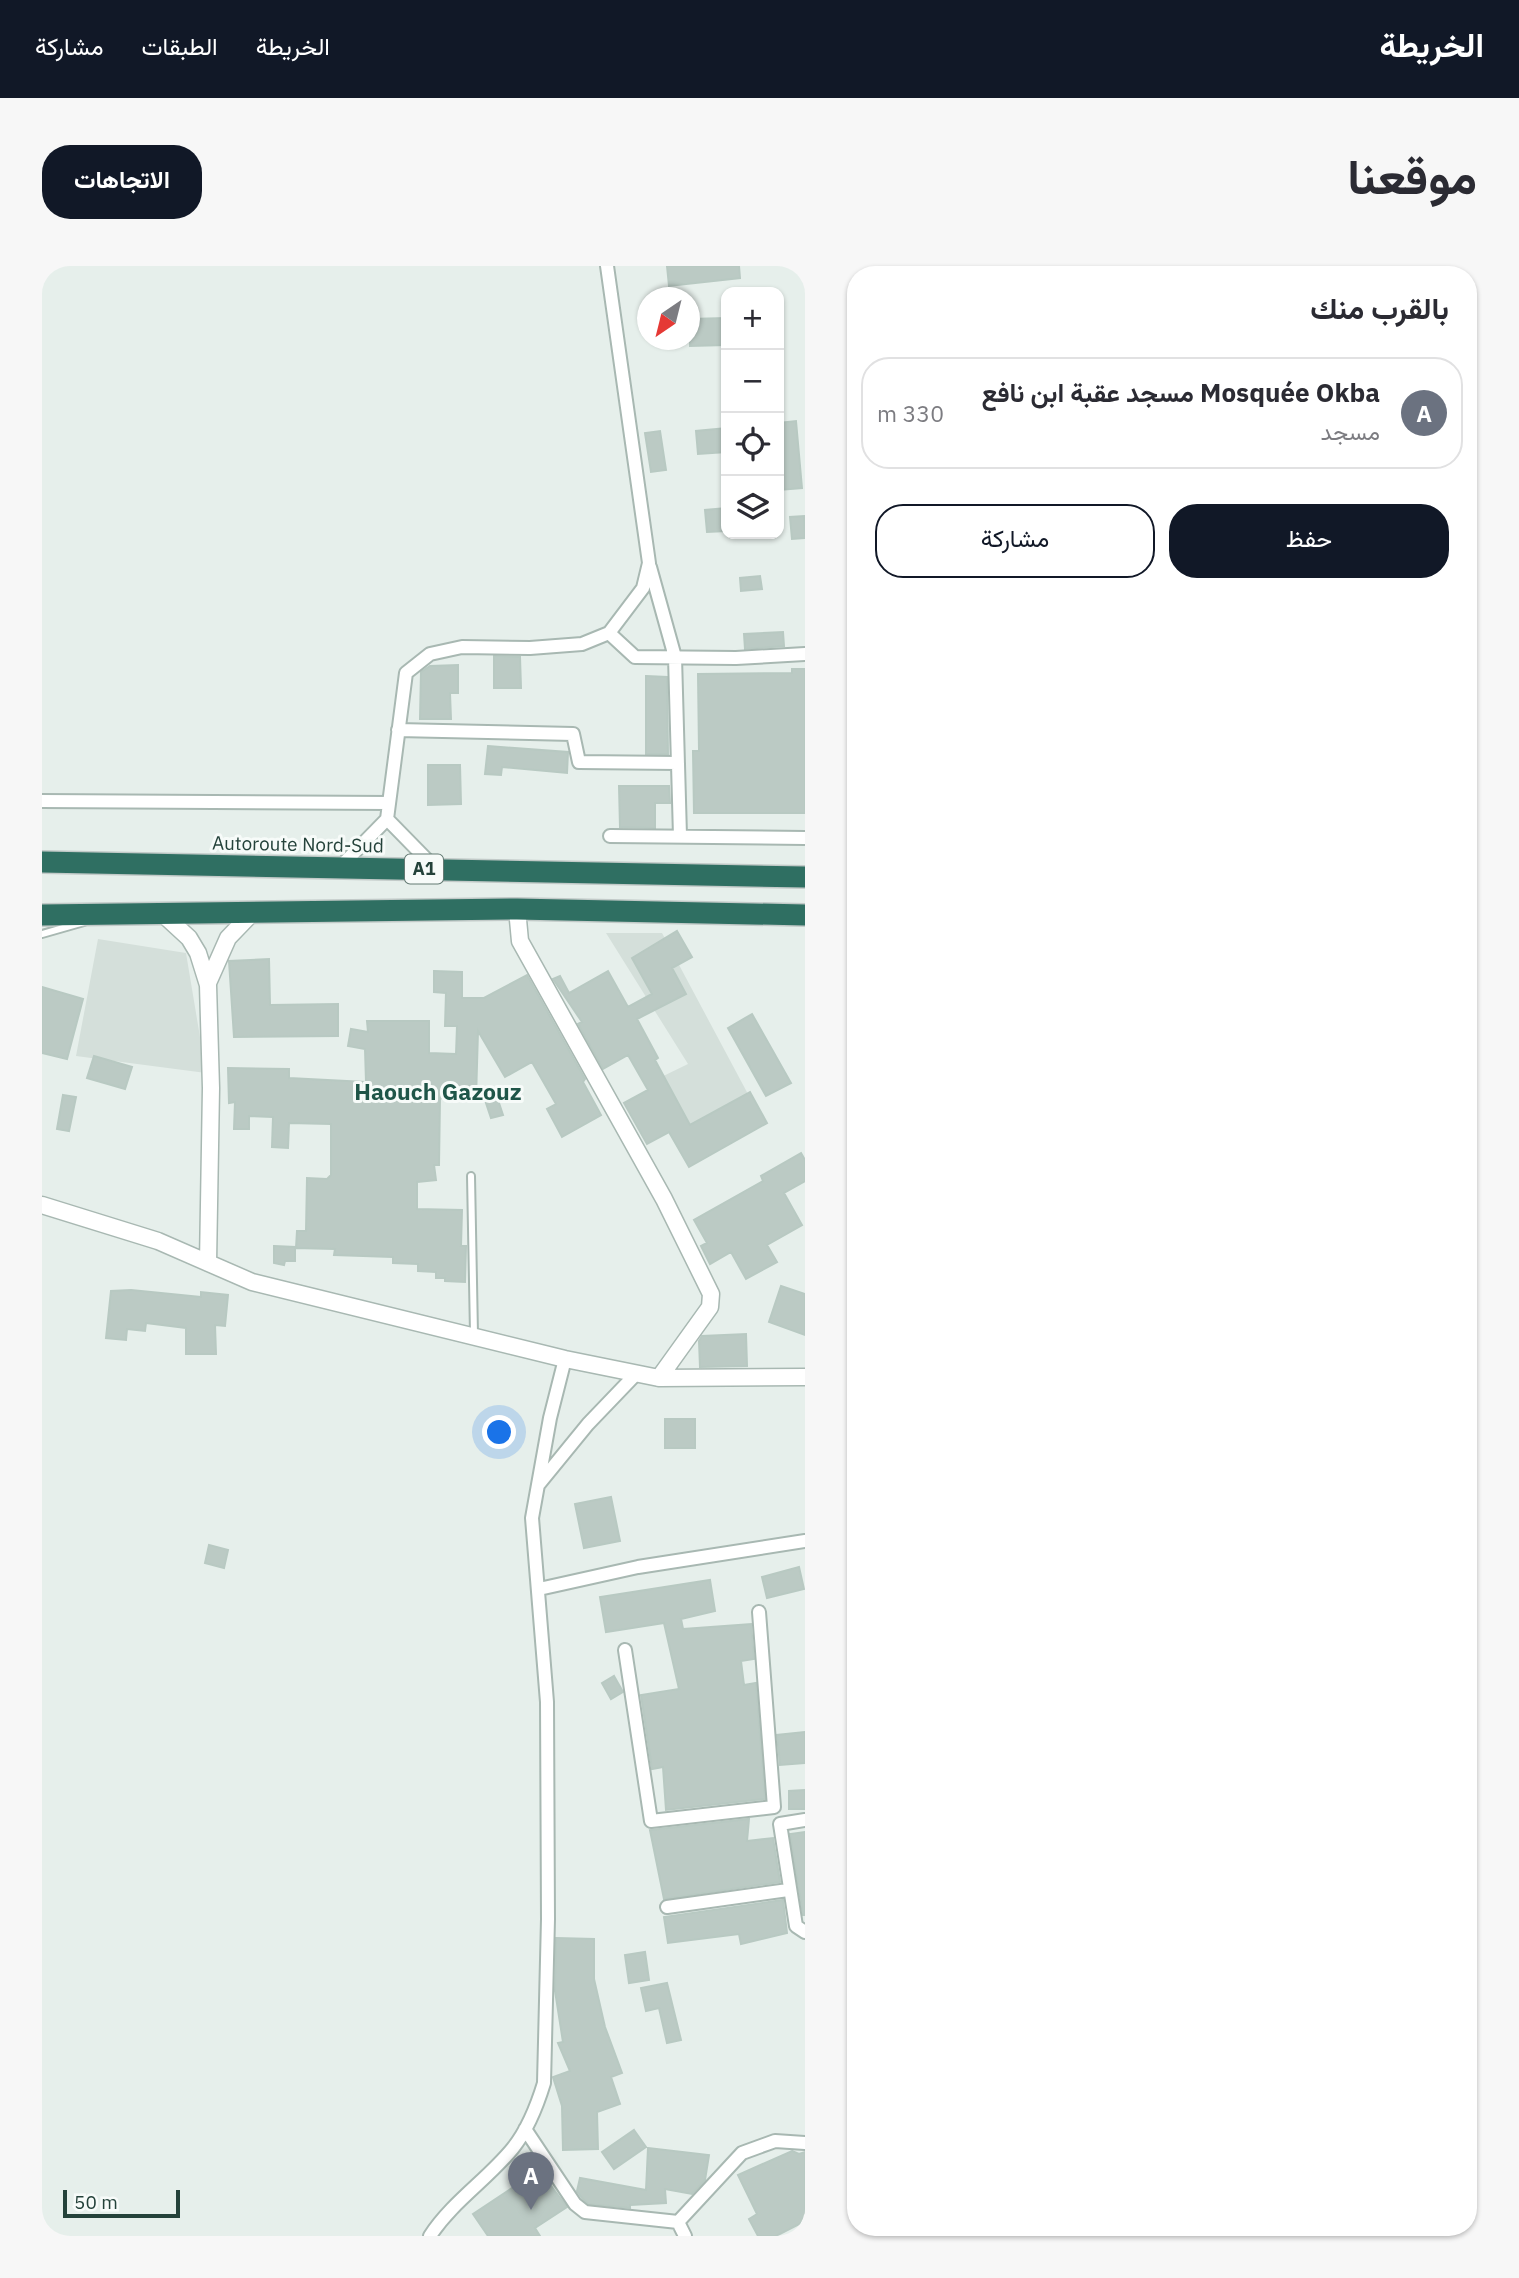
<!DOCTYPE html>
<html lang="ar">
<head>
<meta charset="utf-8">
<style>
	:root { --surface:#fff; --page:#f7f7f7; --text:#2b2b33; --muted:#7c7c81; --line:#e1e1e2; --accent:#111827 }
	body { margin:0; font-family:"IBM Plex Sans",Vazirmatn,sans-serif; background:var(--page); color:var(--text); direction:rtl }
	.controls { position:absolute; right:21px; top:21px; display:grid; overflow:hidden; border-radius:14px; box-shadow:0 2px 5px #0004 }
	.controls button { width:63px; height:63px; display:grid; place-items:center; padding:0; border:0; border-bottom:2px solid var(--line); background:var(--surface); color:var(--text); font:35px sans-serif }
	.compass { position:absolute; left:595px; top:21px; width:63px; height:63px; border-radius:50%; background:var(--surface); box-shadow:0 2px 5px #0004; rotate:215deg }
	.scale { position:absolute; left:21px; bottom:18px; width:117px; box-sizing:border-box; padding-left:7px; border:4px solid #24423a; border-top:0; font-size:19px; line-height:24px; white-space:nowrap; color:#24423a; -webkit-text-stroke:5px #f7fbf9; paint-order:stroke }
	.you { position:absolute; left:458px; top:1167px; width:24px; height:24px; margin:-18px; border:5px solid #fff; border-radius:50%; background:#1a73e8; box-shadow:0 0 0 10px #1a73e833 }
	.badge { display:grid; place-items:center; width:46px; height:46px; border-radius:50%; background:var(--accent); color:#fff; font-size:23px; font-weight:700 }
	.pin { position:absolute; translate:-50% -58px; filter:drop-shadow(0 2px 4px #0008) }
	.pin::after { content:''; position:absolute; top:37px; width:24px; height:21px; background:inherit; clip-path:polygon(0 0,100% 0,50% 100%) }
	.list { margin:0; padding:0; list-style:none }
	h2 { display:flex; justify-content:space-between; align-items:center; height:91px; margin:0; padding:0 28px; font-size:30px }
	h2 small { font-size:23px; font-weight:400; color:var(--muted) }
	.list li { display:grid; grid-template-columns:46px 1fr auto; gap:21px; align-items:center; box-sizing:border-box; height:112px; margin:0 14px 14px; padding:0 14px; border:2px solid var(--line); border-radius:28px }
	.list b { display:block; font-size:26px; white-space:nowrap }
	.list p { margin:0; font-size:23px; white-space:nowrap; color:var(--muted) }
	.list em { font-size:23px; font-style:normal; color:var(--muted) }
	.actions { display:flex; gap:14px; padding:21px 28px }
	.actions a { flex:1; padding:16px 0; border:2px solid var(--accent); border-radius:28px; text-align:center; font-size:24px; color:var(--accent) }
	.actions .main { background:var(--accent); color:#fff }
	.icon { flex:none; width:38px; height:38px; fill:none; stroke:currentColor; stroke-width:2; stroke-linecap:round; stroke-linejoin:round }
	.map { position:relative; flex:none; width:763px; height:1970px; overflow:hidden; direction:ltr; border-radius:28px }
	header { display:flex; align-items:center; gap:42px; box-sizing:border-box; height:98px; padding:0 35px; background:var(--accent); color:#fff }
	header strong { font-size:33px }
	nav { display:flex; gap:38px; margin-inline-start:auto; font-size:24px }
	.intro { display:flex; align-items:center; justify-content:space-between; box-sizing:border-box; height:168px; padding:0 42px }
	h1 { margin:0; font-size:49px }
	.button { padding:18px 32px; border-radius:28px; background:var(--accent); color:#fff; font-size:24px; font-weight:700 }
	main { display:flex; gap:42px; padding:0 42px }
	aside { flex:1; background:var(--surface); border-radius:28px; box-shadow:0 2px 5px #0004 }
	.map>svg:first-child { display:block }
	.built { fill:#d4dfda }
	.building { fill:#bbcac4; stroke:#b8c9c2; stroke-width:2 }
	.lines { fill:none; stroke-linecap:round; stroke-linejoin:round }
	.service-casing { stroke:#a8b8b2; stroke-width:10 }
	.minor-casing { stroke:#a8b8b2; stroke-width:16 }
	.tertiary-casing { stroke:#a8b8b2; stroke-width:19 }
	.motorway-casing { stroke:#c2cac8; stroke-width:24 }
	.service { stroke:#fff; stroke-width:6 }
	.minor { stroke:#fff; stroke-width:12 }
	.tertiary { stroke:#fff; stroke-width:16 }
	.motorway { stroke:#2f6f62; stroke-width:21 }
	.labels { text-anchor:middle; stroke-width:6; stroke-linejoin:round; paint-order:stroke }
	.shield { fill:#f7fbf9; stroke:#637a73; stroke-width:2 }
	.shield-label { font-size:18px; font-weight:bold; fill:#24423a }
	.street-label { font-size:19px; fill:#24423a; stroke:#f7fbf9 }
	.quarter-label { font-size:23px; font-weight:bold; fill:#1f5548; stroke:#f7fbf9 }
</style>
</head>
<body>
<header>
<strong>الخريطة</strong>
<nav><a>الخريطة</a><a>الطبقات</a><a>مشاركة</a></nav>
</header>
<div class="intro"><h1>موقعنا</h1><a class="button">الاتجاهات</a></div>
<main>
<aside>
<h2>بالقرب منك<small></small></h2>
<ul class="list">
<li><span class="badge" style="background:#6b7280">A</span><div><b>Mosquée Okba مسجد عقبة ابن نافع</b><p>مسجد</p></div><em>330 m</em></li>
</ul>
<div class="actions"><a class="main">حفظ</a><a>مشاركة</a></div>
</aside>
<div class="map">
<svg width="763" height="1970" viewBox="0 0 763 1970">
	<rect width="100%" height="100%" fill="#e6efeb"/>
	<!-- built -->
	<path class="built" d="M 564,667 L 620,667 L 707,830 L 636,867 L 609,816 L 646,798 Z
		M 56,673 L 144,687 L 164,807 L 34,790 Z"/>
	<!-- building -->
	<path class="building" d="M 625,0 L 697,0 L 698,12 L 627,20 Z
		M 684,52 L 684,79 L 648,80 L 648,53 Z
		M 754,155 L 760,222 L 737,224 L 737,157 Z
		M 684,162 L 684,186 L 656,188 L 654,165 Z
		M 618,165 L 624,204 L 609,206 L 603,167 Z
		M 684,242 L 684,265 L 665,266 L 663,244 Z
		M 762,250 L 763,272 L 750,273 L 748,251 Z
		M 718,310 L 720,323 L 699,325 L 698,312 Z
		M 741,366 L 742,380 L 703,383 L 702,368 Z
		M 452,390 L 478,391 L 479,422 L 452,422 Z
		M 416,399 L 416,427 L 408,427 L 409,453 L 378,453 L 379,406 L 388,400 Z
		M 750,403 L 763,403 L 763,547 L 652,547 L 651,485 L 657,485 L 656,408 L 750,407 Z
		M 604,410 L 625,411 L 626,488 L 604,488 Z
		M 446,480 L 526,486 L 525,507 L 460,501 L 459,509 L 443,508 Z
		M 386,499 L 418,499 L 419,538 L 386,539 Z
		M 577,520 L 627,520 L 628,537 L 613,537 L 613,562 L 578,561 Z
		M 635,665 L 650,691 L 630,702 L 644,728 L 595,753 L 616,792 L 613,794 L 648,859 L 708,826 L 725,857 L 647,901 L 627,866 L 605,878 L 582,837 L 606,824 L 586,789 L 561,803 L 536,758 L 540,756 L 511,713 L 518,710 L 527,727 L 566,705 L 586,741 L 610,728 L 590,692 Z
		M 227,693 L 228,739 L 296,738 L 296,770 L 192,771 L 187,695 Z
		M 392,705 L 420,706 L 420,732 L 442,732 L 485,709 L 543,813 L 541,816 L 559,849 L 520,871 L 505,843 L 514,838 L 490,796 L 463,811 L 436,765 L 434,833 L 398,832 L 397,899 L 392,899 L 394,914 L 375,916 L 375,943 L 420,944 L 419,980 L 424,980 L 423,1016 L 403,1015 L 403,1012 L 394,1012 L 394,1006 L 376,1005 L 376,998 L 351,997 L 351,991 L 292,989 L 293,983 L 254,982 L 255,965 L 264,965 L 265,912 L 285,913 L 289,909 L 289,858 L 247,857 L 246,882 L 230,881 L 231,851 L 207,850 L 207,863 L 192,863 L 193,836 L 187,837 L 186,802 L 247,803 L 247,812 L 324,816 L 323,783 L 306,780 L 309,763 L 326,766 L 325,755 L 387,755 L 387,787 L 414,788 L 415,760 L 403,760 L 404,727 L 392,726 Z
		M 0,721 L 41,733 L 25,793 L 0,787 Z
		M 710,748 L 749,817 L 724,830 L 686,762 Z
		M 52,790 L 90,801 L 83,823 L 45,812 Z
		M 454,828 L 461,849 L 449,852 L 442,831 Z
		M 21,829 L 34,831 L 27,865 L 15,863 Z
		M 759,887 L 763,894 L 763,915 L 742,927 L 760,959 L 725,979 L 735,996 L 704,1013 L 689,986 L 668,998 L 659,980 L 665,977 L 652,954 L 721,915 L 719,910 Z
		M 232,980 L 253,981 L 253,995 L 243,995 L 242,999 L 232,997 Z
		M 739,1020 L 763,1028 L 763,1069 L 727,1056 Z
		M 89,1024 L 159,1031 L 159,1026 L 186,1029 L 183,1060 L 173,1059 L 174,1088 L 144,1088 L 144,1062 L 104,1057 L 103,1065 L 85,1063 L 84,1074 L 64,1072 L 69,1025 Z
		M 704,1068 L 705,1100 L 658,1101 L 657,1075 L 660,1070 Z
		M 623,1153 L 653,1153 L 653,1182 L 623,1182 Z
		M 569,1231 L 578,1275 L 542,1282 L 533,1238 Z
		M 167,1279 L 186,1284 L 182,1302 L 163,1297 Z
		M 757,1301 L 762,1323 L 725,1332 L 720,1311 Z
		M 668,1314 L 673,1345 L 639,1353 L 641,1363 L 709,1358 L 712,1393 L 699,1395 L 702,1419 L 714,1417 L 723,1533 L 624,1544 L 621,1501 L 610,1503 L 599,1429 L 637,1423 L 622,1357 L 564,1366 L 558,1331 Z
		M 572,1410 L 581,1426 L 569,1433 L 560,1417 Z
		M 763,1466 L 763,1497 L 738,1499 L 735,1469 Z
		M 763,1524 L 763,1543 L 747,1543 L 747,1525 Z
		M 707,1553 L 705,1575 L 731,1572 L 738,1616 L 622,1633 L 608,1564 Z
		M 763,1566 L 763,1649 L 761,1649 L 748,1568 Z
		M 741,1634 L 745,1667 L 699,1678 L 697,1668 L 626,1677 L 622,1651 Z
		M 514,1672 L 552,1673 L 552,1713 L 563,1761 L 580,1807 L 569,1811 L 578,1838 L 555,1846 L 556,1883 L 521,1884 L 520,1840 L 511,1811 L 528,1805 L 516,1777 L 521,1776 L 513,1725 Z
		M 603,1686 L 607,1714 L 587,1717 L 583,1689 Z
		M 625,1717 L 639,1774 L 625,1777 L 617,1742 L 604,1745 L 599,1722 Z
		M 592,1864 L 604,1881 L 572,1903 L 560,1886 Z
		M 606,1882 L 667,1889 L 663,1914 L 650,1928 L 623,1923 L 624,1937 L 588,1939 L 588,1942 L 546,1938 L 540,1932 L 535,1925 L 538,1912 L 604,1924 Z
		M 750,1885 L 757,1888 L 763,1886 L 763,1955 L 734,1970 L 716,1970 L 707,1953 L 715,1948 L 696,1909 Z
		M 497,1904 L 525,1941 L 493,1962 L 498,1970 L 446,1970 L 431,1948 Z"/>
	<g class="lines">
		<!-- service casing -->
		<g class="service-casing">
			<path id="service" d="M 0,668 L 42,656
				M 429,910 L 432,1068"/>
		</g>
		<!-- minor casing -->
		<g class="minor-casing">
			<path id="minor" d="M 608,301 L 633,391 L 638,570
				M 567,367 L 593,391 L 694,392 L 763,388
				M 356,464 L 531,468 L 537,496 L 636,497
				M 0,535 L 347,537
				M 345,553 L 393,602
				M 568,570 L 763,572
				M 298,601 L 345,553 L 364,407 L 388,388 L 420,381 L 488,382 L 540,378 L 567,367 L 601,322 L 607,297 L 565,0
				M 497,1218 L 546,1158 L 593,1109
				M 497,1323 L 596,1301 L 763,1275
				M 583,1384 L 609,1555 L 732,1541 L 717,1346
				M 763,1554 L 738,1558 L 754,1660 L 763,1666
				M 625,1641 L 746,1624
				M 483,1863 L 533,1938 L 543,1946 L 636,1956
				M 636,1956 L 700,1887 L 733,1875 L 763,1877
				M 636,1956 L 643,1970
				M 388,1970 C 410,1936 446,1913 471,1882 C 486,1863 495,1840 502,1817 L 506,1653 L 505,1436 L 490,1252 L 508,1152 L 523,1093"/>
		</g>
		<!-- tertiary casing -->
		<g class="tertiary-casing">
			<path id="tertiary" d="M 475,643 L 478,675 L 622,933 L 669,1028 L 668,1041 L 617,1112
				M 122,649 L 147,672 L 156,687 L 166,719 L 169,822 L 166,997
				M 166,717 L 186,672 L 210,647
				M 0,939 L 116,975 L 210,1016 L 523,1093 L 617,1112 L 763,1111"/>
		</g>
		<!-- motorway casing -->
		<g class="motorway-casing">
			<path id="motorway" d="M 0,596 L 763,611
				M 0,649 L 475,643 L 763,649"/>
		</g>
		<!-- service -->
		<use href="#service" class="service"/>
		<!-- minor -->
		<use href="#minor" class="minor"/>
		<!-- tertiary -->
		<use href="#tertiary" class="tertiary"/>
		<!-- motorway -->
		<use href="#motorway" class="motorway"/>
	</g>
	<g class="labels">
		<!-- shield labels -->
		<rect class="shield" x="363" y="588.5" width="38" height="29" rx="5"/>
		<g class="shield-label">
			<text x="382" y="609">A1</text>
		</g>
		<!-- street labels -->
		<g class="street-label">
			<text transform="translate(256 578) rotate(1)" y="7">Autoroute Nord-Sud</text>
		</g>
		<!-- quarter labels -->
		<g class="quarter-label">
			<text x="396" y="834">Haouch Gazouz</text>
		</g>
	</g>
</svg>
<div class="controls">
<button>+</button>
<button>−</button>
<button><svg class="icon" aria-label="locate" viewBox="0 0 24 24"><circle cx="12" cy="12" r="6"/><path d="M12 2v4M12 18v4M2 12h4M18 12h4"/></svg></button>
<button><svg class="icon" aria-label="layers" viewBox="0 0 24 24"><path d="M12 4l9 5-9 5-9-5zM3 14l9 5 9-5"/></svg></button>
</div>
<svg class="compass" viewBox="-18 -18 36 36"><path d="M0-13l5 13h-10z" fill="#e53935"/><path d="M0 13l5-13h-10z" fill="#7c7c81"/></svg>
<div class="scale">50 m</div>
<div class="you"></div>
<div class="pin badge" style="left:489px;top:1944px;background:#6b7280">A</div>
</div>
</main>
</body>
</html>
